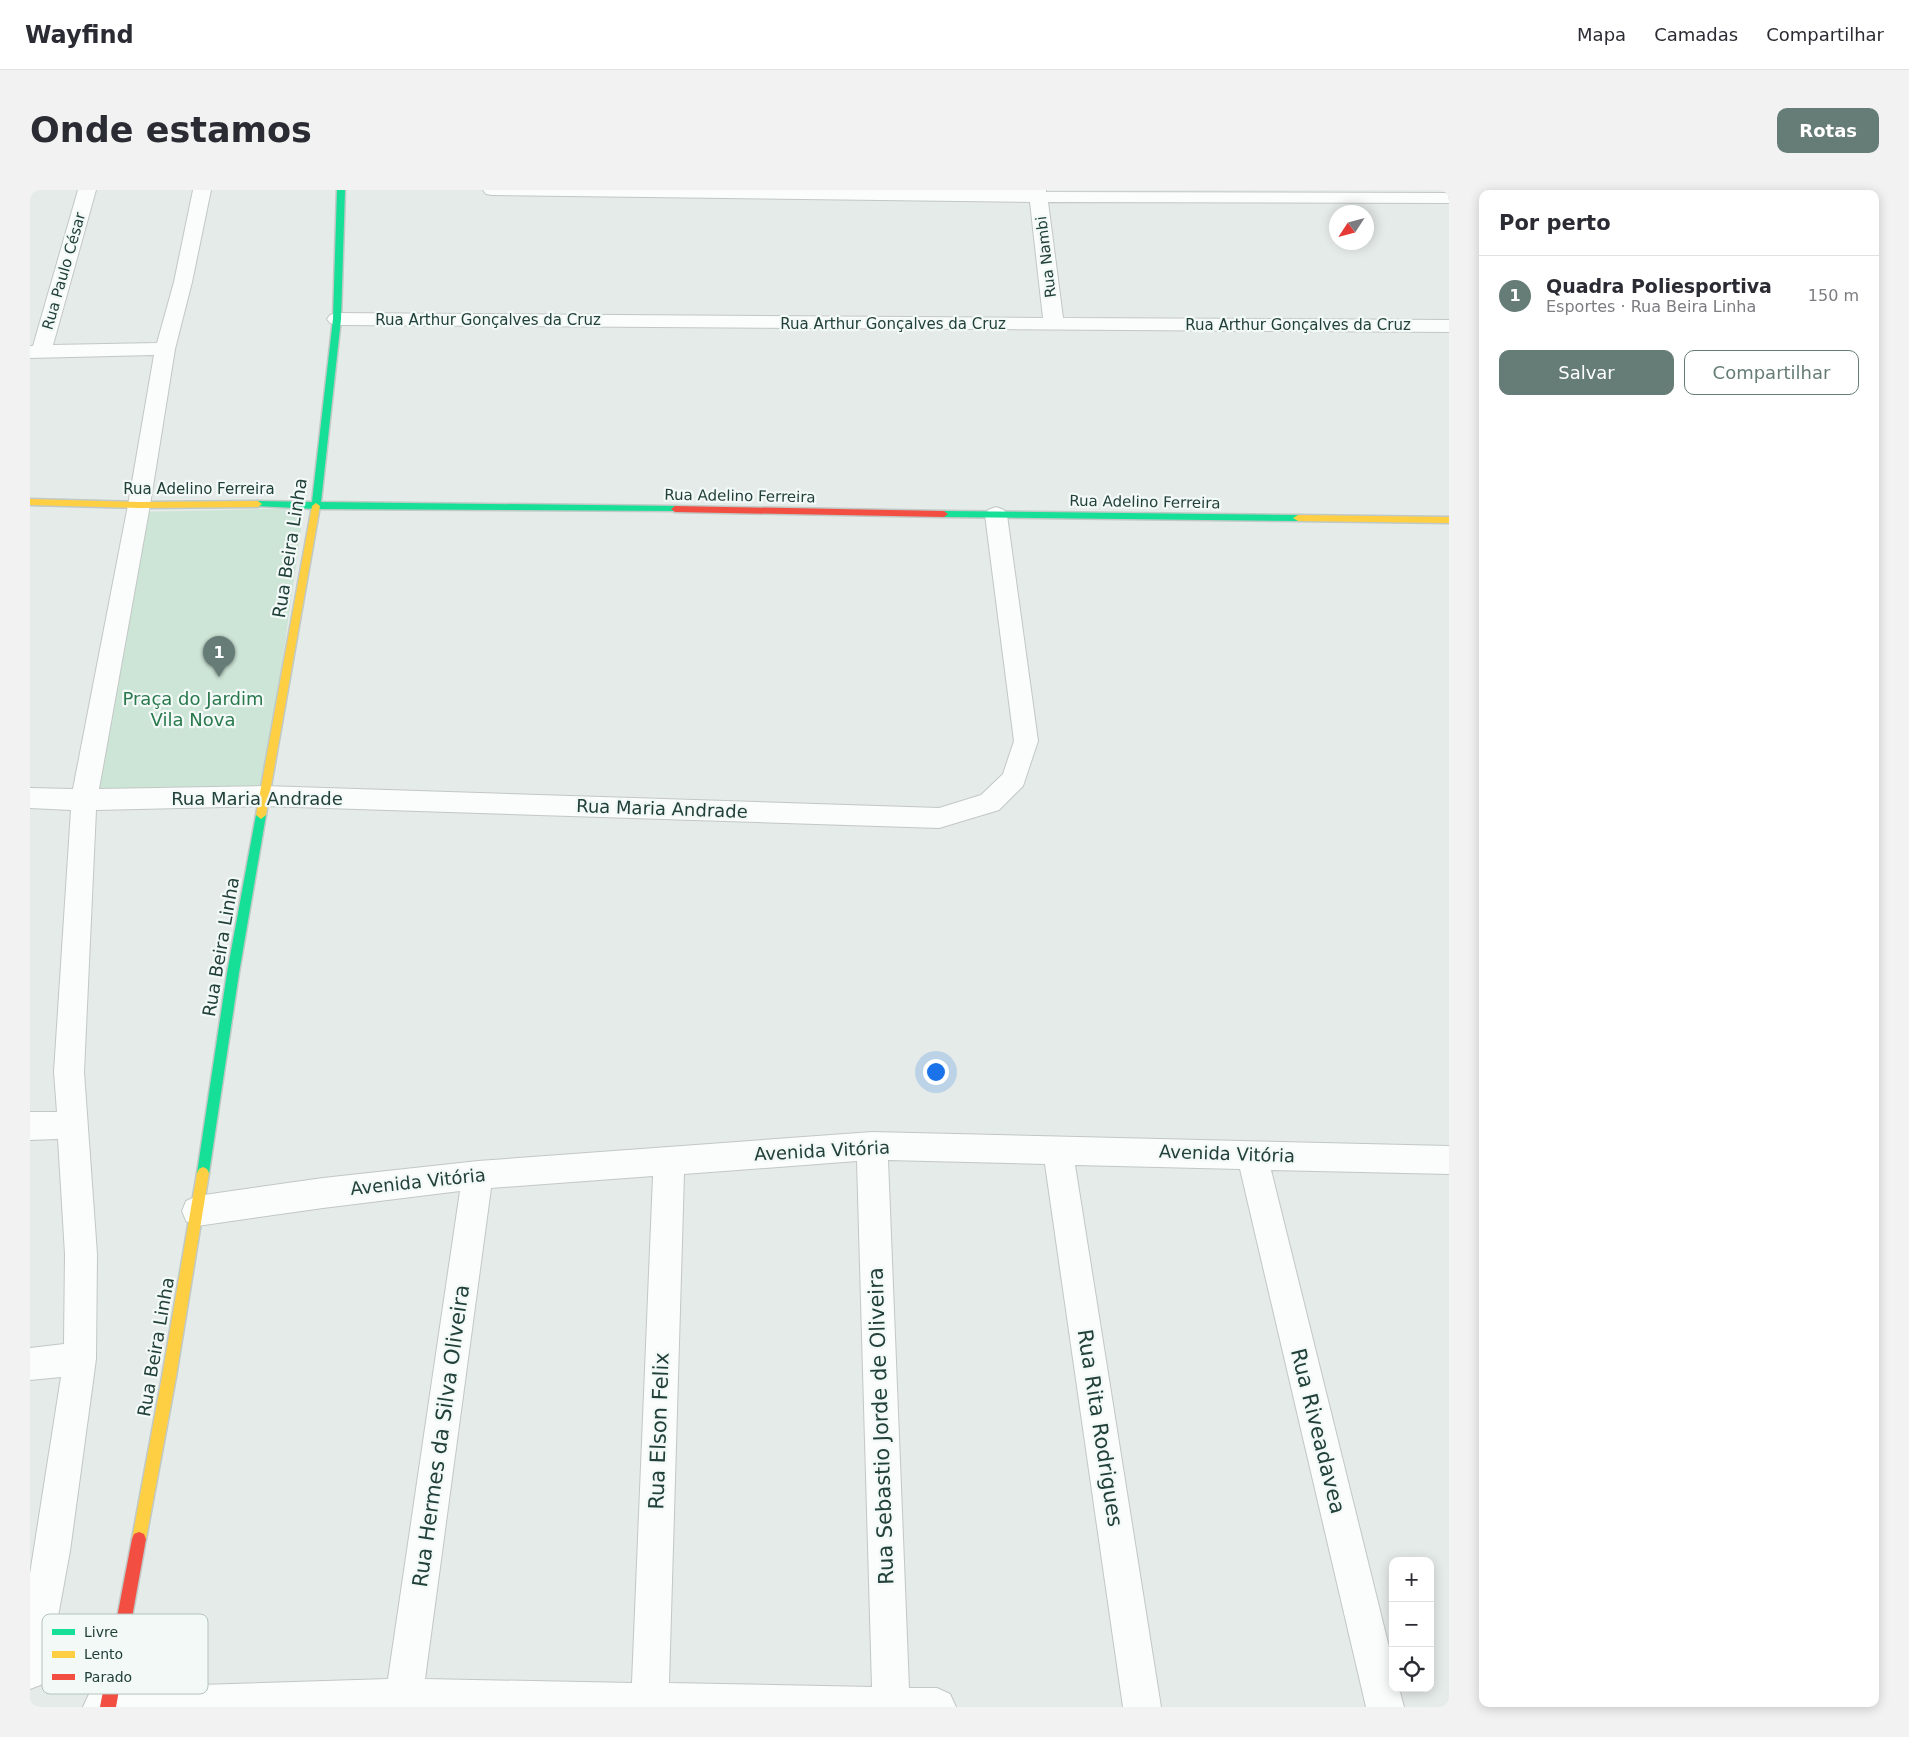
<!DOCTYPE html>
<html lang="pt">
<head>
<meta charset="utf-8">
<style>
	:root { --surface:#fff; --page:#f2f2f3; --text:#2b2b33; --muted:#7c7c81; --line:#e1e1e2; --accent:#667c76 }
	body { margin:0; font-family:"DejaVu Sans",sans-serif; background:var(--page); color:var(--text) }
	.controls { position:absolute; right:15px; bottom:15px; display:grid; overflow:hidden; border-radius:10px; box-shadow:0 2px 12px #0003 }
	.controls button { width:45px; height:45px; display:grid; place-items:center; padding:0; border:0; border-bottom:1px solid var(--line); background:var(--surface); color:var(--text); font:25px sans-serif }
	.compass { position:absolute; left:1299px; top:15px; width:45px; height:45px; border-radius:50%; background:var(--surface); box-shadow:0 2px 12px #0003; rotate:234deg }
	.you { position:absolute; left:905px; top:881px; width:18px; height:18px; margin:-12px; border:4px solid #fff; border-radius:50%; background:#1a73e8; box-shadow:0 0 0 8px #1a73e833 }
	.badge { display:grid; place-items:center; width:32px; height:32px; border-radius:50%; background:var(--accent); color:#fff; font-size:16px; font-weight:700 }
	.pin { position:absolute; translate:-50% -41px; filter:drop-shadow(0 1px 2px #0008) }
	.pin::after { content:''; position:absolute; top:26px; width:18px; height:15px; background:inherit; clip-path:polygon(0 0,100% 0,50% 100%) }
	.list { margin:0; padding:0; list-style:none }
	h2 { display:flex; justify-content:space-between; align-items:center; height:65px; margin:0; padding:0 20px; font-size:21px }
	h2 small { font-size:16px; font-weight:400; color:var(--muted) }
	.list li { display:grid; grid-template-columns:32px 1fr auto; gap:15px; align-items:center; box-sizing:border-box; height:80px; padding:0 20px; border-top:1px solid var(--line) }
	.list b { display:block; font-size:19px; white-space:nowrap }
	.list p { margin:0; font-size:16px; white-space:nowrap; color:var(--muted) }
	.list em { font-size:16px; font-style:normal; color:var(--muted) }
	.actions { display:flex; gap:10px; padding:15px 20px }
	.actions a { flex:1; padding:11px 0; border:1px solid var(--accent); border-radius:10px; text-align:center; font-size:18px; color:var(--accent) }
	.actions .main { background:var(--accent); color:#fff }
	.icon { flex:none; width:28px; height:28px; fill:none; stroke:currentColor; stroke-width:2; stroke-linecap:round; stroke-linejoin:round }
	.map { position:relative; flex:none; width:1419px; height:1517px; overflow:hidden; border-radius:10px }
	header { display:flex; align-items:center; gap:30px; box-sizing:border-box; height:70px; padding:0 25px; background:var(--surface); border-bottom:1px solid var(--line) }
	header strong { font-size:24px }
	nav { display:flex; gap:28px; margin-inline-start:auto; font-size:18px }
	.intro { display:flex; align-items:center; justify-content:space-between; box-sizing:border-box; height:120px; padding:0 30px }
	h1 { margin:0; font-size:35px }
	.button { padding:12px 22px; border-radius:10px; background:var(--accent); color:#fff; font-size:18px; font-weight:700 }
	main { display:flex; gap:30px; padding:0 30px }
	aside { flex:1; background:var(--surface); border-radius:10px; box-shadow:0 2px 12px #0003 }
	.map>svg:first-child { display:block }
	.green { fill:#cde5d6 }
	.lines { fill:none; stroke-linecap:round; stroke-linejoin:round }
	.street-casing { stroke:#c2c8c6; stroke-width:2 }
	.fast-casing { stroke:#c0c9c6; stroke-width:3 }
	.slow-casing { stroke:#c0c9c6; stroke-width:3 }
	.jam-casing { stroke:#c0c9c6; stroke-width:3 }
	.street { fill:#fbfcfc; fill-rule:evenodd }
	.fast { fill:#16e098; fill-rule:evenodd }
	.slow { fill:#ffcf43; fill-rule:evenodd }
	.jam { fill:#f24e42; fill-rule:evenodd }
	.labels { text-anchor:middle; stroke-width:4.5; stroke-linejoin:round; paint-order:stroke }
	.far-street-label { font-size:15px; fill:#214039; stroke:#f3f9f7 }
	.street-label { font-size:18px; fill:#214039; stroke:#f3f9f7 }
	.park-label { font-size:18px; fill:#29794d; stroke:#f3f9f7 }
	.near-street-label { font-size:21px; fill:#214039; stroke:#f3f9f7 }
	.key { fill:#f3f9f7; stroke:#b4c2be; stroke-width:1 }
	.key-label { font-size:14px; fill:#214039 }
</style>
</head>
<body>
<header>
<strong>Wayfind</strong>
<nav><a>Mapa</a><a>Camadas</a><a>Compartilhar</a></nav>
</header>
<div class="intro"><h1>Onde estamos</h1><a class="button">Rotas</a></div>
<main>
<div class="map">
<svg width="1419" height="1517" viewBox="0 0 1419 1517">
	<rect width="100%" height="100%" fill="#e5ebe8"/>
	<!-- green -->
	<path class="green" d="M 274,318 L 235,595 L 153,603 L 67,603 L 109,322 Z"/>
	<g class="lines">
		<!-- street casing -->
		<g class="street-casing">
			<path id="street" d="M 48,0 L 66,0 L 23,155 L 127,153 L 144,92 L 163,0 L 181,0 L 162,92 L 145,159 L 120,315 L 69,599 L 235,596 L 909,618 L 951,605 L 973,584 L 984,551 L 955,325 L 958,320 L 966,317 L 974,320 L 977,325 L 1008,551 L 993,596 L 969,620 L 909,638 L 235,616 L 66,620 L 54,882 L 67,1064 L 66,1169 L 40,1361 L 18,1481 L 13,1494 L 0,1499 L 0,1384 L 31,1187 L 0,1190 L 0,1158 L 34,1154 L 35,1064 L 28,949 L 0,950 L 0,922 L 27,922 L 24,882 L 41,620 L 0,618 L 0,598 L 43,599 L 98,315 L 124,165 L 0,168 L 0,156 L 3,156 Z
				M 453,0 L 1016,0 L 1016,2 L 1419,3 L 1419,13 L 1018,12 L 1033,128 L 1419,130 L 1419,142 L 307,135 L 300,133 L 297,129 L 300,125 L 307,123 L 1013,128 L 1000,12 L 462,5 L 456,4 Z
				M 842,942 L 1419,956 L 1419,984 L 1241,980 L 1363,1473 L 1363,1498 L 1369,1498 L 1374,1517 L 1336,1517 L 1210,979 L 1045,975 L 1131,1517 L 1093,1517 L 1015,974 L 858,970 L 879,1498 L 907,1498 L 920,1504 L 926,1517 L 53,1517 L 59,1504 L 72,1498 L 358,1489 L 430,1001 L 293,1018 L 167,1036 L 156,1031 L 152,1021 L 156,1011 L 167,1006 L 293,988 L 448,971 ZM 827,971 L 842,1497 L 639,1493 L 654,984 ZM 623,986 L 602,1493 L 395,1489 L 461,998 Z"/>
		</g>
		<!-- fast casing -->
		<g class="fast-casing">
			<path id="fast" d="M 307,0 L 315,0 L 311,129 L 291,312 L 645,316 L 649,319 L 648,321 L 286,319 L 225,316 L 225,312 L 228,311 L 282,312 L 303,129 Z
				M 914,321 L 1268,325 L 1273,328 L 1268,331 L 914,327 L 910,324 Z
				M 231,621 L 236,625 L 209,783 L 179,983 L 177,987 L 173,989 L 169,987 L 167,983 L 197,783 L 226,625 Z"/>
		</g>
		<!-- slow casing -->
		<g class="slow-casing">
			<path id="slow" d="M 0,309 L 109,312 L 228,311 L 232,314 L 228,317 L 109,318 L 0,315 Z
				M 286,313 L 290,316 L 236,625 L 231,629 L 226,625 L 282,316 Z
				M 1268,325 L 1419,327 L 1419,333 L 1268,331 L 1263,328 Z
				M 173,977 L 177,979 L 179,983 L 146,1187 L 116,1349 L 114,1354 L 109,1356 L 104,1354 L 102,1349 L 132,1187 L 167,983 L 169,979 Z"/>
		</g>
		<!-- jam casing -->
		<g class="jam-casing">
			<path id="jam" d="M 645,316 L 914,321 L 918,324 L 914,327 L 645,322 L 641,319 Z
				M 109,1342 L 114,1344 L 116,1349 L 86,1517 L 70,1517 L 102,1349 L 104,1344 Z"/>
		</g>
		<!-- street -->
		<use href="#street" class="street"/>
		<!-- fast -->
		<use href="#fast" class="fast"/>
		<!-- slow -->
		<use href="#slow" class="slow"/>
		<!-- jam -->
		<use href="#jam" class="jam"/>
	</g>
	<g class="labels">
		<!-- far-street labels -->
		<g class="far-street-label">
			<text transform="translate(1016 67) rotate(-97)" y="5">Rua Nambi</text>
			<text transform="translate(34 81) rotate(-74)" y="5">Rua Paulo César</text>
			<text x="458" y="135">Rua Arthur Gonçalves da Cruz</text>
			<text x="863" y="139">Rua Arthur Gonçalves da Cruz</text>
			<text x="1268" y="140">Rua Arthur Gonçalves da Cruz</text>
			<text x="169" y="304">Rua Adelino Ferreira</text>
			<text transform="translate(710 306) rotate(1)" y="5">Rua Adelino Ferreira</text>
			<text transform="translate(1115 312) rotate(1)" y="5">Rua Adelino Ferreira</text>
		</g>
		<!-- street labels -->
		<g class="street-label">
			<text transform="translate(260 358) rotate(-81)" y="6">Rua Beira Linha</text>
			<text x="227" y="615">Rua Maria Andrade</text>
			<text transform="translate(632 619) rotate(2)" y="6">Rua Maria Andrade</text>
			<text transform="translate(191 757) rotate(-80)" y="6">Rua Beira Linha</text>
			<text transform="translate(792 961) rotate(-3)" y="6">Avenida Vitória</text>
			<text transform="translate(1197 964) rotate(2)" y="6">Avenida Vitória</text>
			<text transform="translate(388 992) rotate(-6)" y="6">Avenida Vitória</text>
			<text transform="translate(126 1157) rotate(-80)" y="6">Rua Beira Linha</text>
		</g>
		<!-- park labels -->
		<g class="park-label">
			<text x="163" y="515">Praça do Jardim<tspan x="163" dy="21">Vila Nova</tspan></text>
		</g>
		<!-- near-street labels -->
		<g class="near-street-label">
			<text transform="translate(851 1236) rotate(-92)" y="7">Rua Sebastio Jorde de Oliveira</text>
			<text transform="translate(1070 1238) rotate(81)" y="7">Rua Rita Rodrigues</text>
			<text transform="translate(629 1241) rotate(-88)" y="7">Rua Elson Felix</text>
			<text transform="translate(1288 1241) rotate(76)" y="7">Rua Riveadavea</text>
			<text transform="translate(411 1246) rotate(-82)" y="7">Rua Hermes da Silva Oliveira</text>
		</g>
	</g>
	<!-- legend -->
	<rect x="12" y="1424" width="166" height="80" rx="8" class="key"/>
	<rect x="22" y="1439" width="23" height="6" fill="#16e098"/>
	<rect x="22" y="1461" width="23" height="7" fill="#ffcf43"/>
	<rect x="22" y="1484" width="23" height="6" fill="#f24e42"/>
	<g class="key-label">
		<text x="54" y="1447">Livre</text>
		<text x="54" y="1469">Lento</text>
		<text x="54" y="1492">Parado</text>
	</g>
</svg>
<div class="controls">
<button>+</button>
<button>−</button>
<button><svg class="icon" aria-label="locate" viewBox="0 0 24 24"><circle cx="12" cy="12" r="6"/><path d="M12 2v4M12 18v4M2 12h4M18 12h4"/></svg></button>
</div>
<svg class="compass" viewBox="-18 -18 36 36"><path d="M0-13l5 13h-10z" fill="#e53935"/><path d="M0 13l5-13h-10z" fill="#7c7c81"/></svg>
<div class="you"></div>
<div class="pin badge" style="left:189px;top:487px">1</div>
</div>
<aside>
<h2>Por perto<small></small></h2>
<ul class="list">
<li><span class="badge">1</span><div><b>Quadra Poliesportiva</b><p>Esportes · Rua Beira Linha</p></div><em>150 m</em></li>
</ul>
<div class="actions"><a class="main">Salvar</a><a>Compartilhar</a></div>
</aside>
</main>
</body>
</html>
